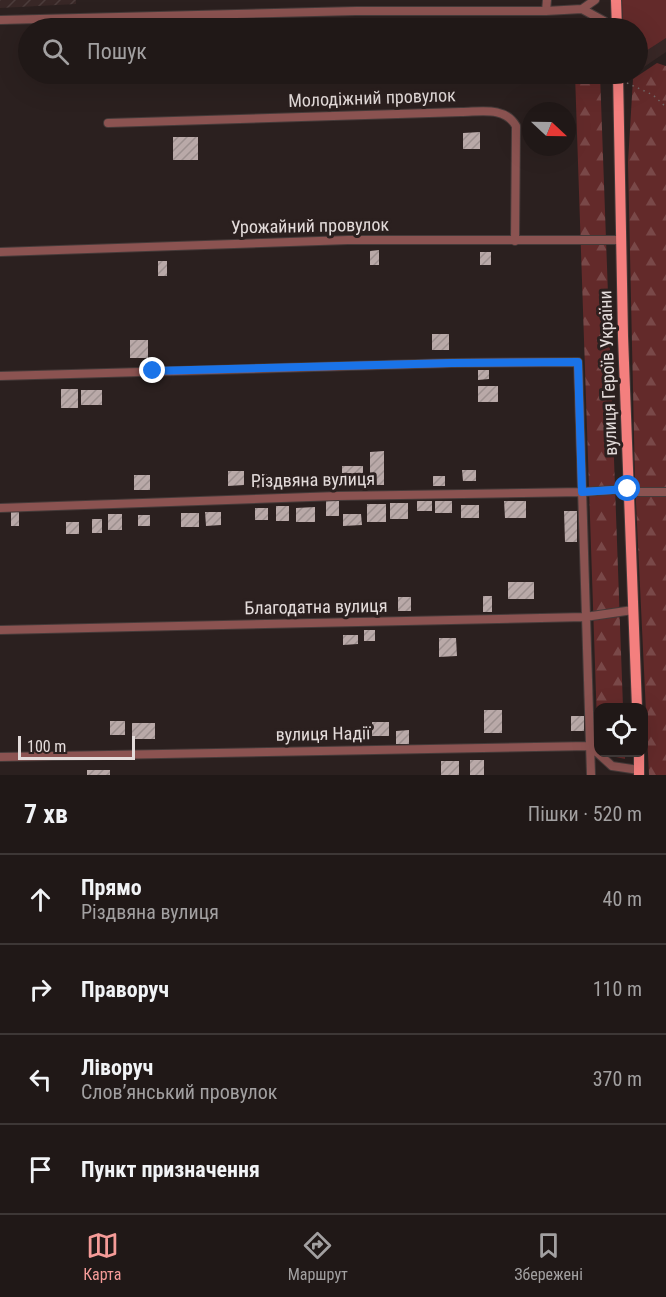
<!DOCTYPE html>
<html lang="uk">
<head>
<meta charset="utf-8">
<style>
	:root { --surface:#201817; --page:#282120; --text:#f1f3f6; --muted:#a2a0a1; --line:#3d3736; --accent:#f59b98 }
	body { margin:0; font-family:"Roboto Condensed",sans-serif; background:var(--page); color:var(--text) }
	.controls { position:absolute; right:18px; bottom:18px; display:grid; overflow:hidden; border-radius:12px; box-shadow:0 6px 24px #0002 }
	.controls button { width:54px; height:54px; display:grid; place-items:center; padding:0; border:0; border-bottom:2px solid var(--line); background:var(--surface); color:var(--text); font:30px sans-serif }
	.compass { position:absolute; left:522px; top:102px; width:54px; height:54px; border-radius:50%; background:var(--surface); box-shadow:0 6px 24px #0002; rotate:112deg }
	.scale { position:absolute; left:18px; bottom:15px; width:117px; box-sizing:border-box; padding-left:6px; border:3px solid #e4dcdb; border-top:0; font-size:16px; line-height:21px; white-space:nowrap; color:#e4dcdb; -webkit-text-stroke:4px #2b201f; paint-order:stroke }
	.stop { position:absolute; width:18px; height:18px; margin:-14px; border:4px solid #1a73e8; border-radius:50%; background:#fff }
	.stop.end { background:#1a73e8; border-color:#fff; box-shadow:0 2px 6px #0008 }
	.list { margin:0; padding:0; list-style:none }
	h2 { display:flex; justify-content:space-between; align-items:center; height:78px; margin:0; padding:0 24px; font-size:26px }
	h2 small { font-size:20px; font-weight:400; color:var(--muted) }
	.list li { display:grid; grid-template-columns:39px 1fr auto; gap:18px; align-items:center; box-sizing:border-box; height:90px; padding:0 24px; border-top:2px solid var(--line) }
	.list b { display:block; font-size:22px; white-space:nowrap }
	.list p { margin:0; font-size:20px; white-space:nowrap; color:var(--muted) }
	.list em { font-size:20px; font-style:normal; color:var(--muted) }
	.icon { flex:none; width:33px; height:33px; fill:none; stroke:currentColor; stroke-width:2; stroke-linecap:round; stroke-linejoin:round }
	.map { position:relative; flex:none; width:666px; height:775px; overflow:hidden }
	.search { position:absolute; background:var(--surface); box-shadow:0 6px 24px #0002; left:18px; right:18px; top:18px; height:66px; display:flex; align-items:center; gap:15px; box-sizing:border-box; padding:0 21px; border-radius:33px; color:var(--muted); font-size:22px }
	.sheet { height:438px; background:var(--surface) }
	nav { display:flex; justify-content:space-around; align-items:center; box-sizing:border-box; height:84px; border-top:2px solid var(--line); background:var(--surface); font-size:16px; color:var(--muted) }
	nav a { display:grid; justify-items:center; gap:3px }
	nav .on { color:var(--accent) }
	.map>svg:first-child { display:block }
	.built { fill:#382726 }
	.industrial { fill:url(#industrial-furrows) }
	.grass { fill:#632a2a }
	.forest { fill:url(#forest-firs) }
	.building { fill:url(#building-hatch) }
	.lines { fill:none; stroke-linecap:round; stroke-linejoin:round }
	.minor-casing { stroke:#453a39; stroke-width:10 }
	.major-casing { stroke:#453a39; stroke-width:12 }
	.path { stroke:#716766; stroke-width:1.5; stroke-dasharray:1.5 4.5; stroke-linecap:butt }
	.minor { stroke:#8b5351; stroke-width:8 }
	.major { stroke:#f47f7e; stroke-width:10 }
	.route { stroke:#1a73e8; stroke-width:8 }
	.labels { text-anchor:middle; stroke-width:6; stroke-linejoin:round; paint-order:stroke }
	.street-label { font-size:18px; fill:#e4dcdb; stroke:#2b201f }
</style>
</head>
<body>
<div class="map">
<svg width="666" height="775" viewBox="0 0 666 775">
	<defs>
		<pattern id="industrial-furrows" width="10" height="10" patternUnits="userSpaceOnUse" patternTransform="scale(1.5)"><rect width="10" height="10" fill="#382726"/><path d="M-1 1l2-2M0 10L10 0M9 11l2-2" fill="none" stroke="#4b3c3b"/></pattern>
		<pattern id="forest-firs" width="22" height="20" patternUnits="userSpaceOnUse" patternTransform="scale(1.5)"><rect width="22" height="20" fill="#632a2a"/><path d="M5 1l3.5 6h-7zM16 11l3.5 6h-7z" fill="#794848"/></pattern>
		<pattern id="building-hatch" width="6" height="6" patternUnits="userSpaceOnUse" patternTransform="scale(1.5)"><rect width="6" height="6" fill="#b9a9a8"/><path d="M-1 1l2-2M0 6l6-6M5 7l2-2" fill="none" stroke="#9c8f8e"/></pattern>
	</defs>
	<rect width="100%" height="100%" fill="#2b201f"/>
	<!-- built -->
	<path class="built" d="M 622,0 L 666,0 L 666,52 L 638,71 L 638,28 L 623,28 Z"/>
	<!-- industrial -->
	<path class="industrial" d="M 0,0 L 76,0 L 76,4 L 0,8 Z"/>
	<!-- grass -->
	<path class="grass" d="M 622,0 L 666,0 L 666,38 L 638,56 L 638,28 L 623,28 Z"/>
	<!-- forest -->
	<path class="forest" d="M 657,63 L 666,66 L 666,775 L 649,775 L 635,481 L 628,162 L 633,79 Z
		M 575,74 L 600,74 L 623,707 L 598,708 L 598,752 L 625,753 L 625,759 L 598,753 Z"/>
	<!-- building -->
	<path class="building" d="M 480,132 L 480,149 L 463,149 L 463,133 Z
		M 173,137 L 198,137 L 198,160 L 173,160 Z
		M 361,220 L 370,220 L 370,229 L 361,229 Z
		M 379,250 L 379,265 L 370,265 L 370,251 Z
		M 480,252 L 491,252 L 491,265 L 480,265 Z
		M 158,261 L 167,261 L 167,276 L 158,276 Z
		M 432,334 L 449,334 L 449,350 L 432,350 Z
		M 130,340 L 148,340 L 148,358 L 130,358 Z
		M 478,370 L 489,370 L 489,379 L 478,380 Z
		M 478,386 L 498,386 L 498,402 L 478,402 Z
		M 61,389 L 78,389 L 78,408 L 61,408 Z
		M 81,390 L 102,390 L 102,405 L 81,405 Z
		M 384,451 L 384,485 L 370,485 L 370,452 Z
		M 342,466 L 363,466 L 363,481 L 342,481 Z
		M 462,470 L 476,470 L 476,481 L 463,481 Z
		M 228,471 L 244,471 L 244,485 L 228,486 Z
		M 253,474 L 267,474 L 267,487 L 253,488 Z
		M 134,475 L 150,475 L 150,490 L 134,490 Z
		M 433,476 L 445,476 L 445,486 L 433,486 Z
		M 326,501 L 339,501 L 339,516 L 326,516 Z
		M 417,501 L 432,501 L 432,511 L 417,511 Z
		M 435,501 L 452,501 L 452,513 L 435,513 Z
		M 504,501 L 526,501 L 526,518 L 505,518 Z
		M 390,503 L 408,503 L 408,519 L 390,519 Z
		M 367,504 L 386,504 L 386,522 L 367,522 Z
		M 461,505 L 479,505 L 479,518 L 461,518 Z
		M 276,506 L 289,506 L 289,521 L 276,521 Z
		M 315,507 L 315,522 L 296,522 L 296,508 Z
		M 255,508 L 268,508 L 268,520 L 255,520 Z
		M 11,510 L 19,510 L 19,526 L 11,526 Z
		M 564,511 L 577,511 L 577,542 L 565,542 Z
		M 205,512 L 221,512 L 221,525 L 206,526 Z
		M 181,513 L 199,513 L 199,527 L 181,527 Z
		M 108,514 L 122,514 L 122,530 L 108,530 Z
		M 343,514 L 361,514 L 362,525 L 343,526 Z
		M 138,515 L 150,515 L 150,526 L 138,526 Z
		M 92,519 L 102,519 L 102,533 L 92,533 Z
		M 66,522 L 79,522 L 79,534 L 66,534 Z
		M 508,582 L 534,582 L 534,599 L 508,599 Z
		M 483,596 L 492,596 L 492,612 L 483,612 Z
		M 398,597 L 411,597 L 411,611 L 398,611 Z
		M 364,630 L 375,630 L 375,641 L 364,641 Z
		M 343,635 L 358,635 L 358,644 L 343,645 Z
		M 439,638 L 456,638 L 457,656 L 439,657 Z
		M 484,710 L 502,710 L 502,733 L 484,733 Z
		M 571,716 L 584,716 L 584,731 L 571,731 Z
		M 110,721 L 125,721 L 125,735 L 110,735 Z
		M 372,722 L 389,722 L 389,736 L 372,736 Z
		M 132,723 L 155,723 L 155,739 L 132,739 Z
		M 409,730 L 409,744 L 396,744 L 396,731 Z
		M 345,731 L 353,731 L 353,741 L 345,742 Z
		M 470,760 L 484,760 L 484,775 L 470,775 Z
		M 441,761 L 459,761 L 459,775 L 441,775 Z
		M 87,770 L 110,770 L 110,775 L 87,775 Z"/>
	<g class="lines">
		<!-- minor casing -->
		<g class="minor-casing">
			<path id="minor" d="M 582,9 L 604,21 L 608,28
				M 546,11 L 547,0
				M 0,20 L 356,11 L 546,11 L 582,9 L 595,0
				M 108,123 L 461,112 C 480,112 505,106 516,126 L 515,241
				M 0,252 L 348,240 L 621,240
				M 0,376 L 452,363 L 578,362 L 591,775
				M 628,492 L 666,492
				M 0,508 L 338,496 L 582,492 L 628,489
				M 0,630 L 585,617 L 633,610
				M 0,757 L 590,746 L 612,766 L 639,770"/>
		</g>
		<!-- major casing -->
		<g class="major-casing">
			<path id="major" d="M 616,0 L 617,28
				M 618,74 L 623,336 L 637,708
				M 639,752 L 639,775"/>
		</g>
		<!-- path -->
		<path class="path" d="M 627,83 L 653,95 L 666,107"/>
		<!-- minor -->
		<use href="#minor" class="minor"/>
		<!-- major -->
		<use href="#major" class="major"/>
	</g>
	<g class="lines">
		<!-- route -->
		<path class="route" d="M 153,371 L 452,363 L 578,362 L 582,492 L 628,489"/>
	</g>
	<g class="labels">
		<!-- street labels -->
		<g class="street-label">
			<text transform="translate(372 98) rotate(-2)" y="6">Молодіжний провулок</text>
			<text transform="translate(310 226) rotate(-1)" y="6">Урожайний провулок</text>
			<text transform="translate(608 373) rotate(-92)" y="6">вулиця Героїв України</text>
			<text transform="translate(313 480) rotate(-1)" y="6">Різдвяна вулиця</text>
			<text transform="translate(316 607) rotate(-1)" y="6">Благодатна вулиця</text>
			<text transform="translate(323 734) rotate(-1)" y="6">вулиця Надії</text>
		</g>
	</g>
</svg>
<div class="controls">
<button><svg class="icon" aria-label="locate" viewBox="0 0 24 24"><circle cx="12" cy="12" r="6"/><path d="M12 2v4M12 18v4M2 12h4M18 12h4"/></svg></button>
</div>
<svg class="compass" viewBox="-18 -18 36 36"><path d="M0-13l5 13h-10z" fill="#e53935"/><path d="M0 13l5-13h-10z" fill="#a2a0a1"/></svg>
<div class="scale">100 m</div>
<div class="stop" style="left:628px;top:489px"></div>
<div class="stop end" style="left:153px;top:371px"></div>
<div class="search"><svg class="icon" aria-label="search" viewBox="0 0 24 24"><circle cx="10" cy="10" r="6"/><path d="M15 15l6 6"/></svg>Пошук</div>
</div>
<section class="sheet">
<h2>7 хв<small>Пішки · 520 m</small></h2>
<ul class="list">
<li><svg class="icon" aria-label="ahead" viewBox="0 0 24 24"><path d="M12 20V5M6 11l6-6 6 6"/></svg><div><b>Прямо</b><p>Різдвяна вулиця</p></div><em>40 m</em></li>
<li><svg class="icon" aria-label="right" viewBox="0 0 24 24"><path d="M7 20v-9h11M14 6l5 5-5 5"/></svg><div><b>Праворуч</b></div><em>110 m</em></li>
<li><svg class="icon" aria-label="left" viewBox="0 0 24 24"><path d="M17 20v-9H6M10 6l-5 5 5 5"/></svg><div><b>Ліворуч</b><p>Словʼянський провулок</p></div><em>370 m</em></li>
<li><svg class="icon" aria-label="arrive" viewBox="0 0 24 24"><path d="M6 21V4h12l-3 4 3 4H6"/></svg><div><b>Пункт призначення</b></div></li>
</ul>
</section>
<nav>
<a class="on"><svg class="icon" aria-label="map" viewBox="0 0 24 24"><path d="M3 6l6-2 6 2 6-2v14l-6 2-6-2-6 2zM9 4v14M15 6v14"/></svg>Карта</a>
<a><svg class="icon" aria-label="directions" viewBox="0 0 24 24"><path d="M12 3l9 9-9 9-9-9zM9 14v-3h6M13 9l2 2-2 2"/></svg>Маршрут</a>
<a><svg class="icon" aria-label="saved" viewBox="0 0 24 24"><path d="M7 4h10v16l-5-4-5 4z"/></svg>Збережені</a>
</nav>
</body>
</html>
